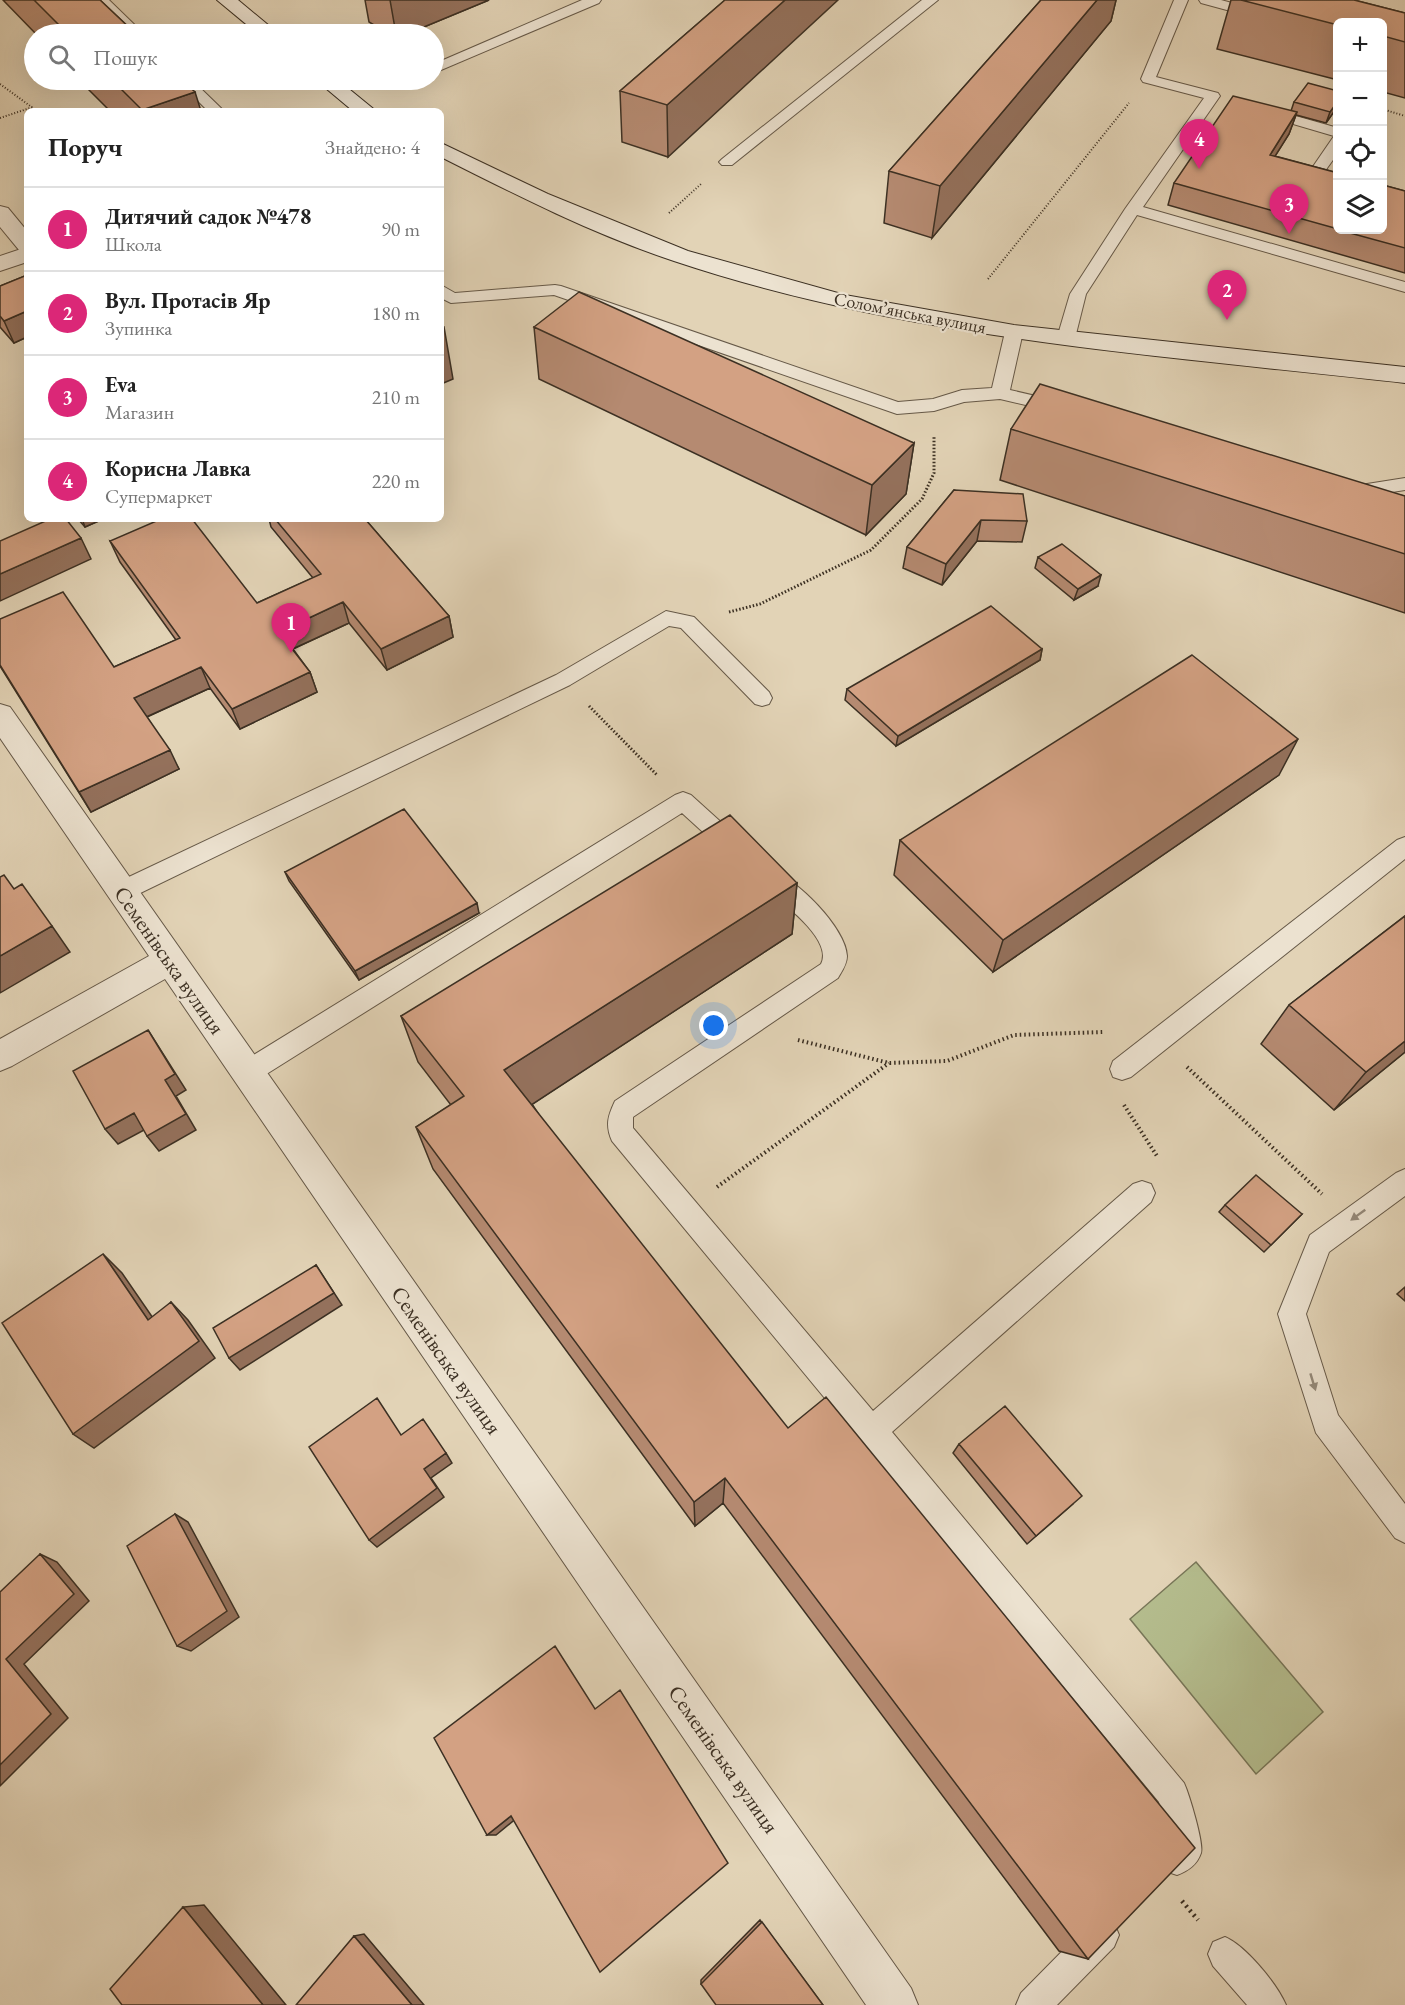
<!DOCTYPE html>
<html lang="uk">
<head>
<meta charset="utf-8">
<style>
	:root { --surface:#fff; --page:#f2f2f2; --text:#222; --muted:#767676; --line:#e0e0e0; --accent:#db2777 }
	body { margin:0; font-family:"EB Garamond",serif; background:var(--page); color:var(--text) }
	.controls { position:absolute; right:18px; top:18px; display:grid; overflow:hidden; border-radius:9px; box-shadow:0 6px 24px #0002 }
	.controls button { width:54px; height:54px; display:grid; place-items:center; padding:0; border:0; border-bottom:2px solid var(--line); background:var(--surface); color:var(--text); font:30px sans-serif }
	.you { position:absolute; left:714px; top:1026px; width:21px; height:21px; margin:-15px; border:4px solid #fff; border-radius:50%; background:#1a73e8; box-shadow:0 0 0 9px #1a73e833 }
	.badge { display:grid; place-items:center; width:39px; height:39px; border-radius:50%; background:var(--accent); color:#fff; font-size:20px; font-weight:700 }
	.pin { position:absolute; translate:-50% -50px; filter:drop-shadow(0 2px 3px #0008) }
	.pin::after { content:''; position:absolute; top:32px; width:21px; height:18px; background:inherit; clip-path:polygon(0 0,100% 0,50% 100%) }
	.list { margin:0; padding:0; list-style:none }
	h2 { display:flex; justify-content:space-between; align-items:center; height:78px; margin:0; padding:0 24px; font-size:26px }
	h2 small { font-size:20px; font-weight:400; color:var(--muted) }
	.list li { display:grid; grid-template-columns:39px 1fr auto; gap:18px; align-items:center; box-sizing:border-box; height:84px; padding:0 24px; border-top:2px solid var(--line) }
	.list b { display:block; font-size:22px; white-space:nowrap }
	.list p { margin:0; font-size:20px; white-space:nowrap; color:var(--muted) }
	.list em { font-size:20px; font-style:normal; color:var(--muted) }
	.icon { flex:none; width:33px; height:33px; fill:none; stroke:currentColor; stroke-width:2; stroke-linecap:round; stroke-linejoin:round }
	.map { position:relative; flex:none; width:1405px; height:2005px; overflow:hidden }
	.search { position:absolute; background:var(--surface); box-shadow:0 6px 24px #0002; left:24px; top:24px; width:420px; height:66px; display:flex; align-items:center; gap:15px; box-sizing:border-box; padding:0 21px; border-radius:33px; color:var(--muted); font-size:22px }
	.panel { position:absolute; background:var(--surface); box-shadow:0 6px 24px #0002; left:24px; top:108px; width:420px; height:414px; border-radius:9px }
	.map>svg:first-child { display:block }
	.green { fill:#b4bc8d; stroke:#787658; stroke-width:1.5 }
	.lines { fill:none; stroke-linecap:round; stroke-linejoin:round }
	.service-casing { stroke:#665948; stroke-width:2 }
	.minor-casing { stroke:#665948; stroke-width:2 }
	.tertiary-casing { stroke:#665948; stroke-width:2 }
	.secondary-casing { stroke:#3c3023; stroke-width:2 }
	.path-far3 { stroke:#3c3023; stroke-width:2; stroke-dasharray:1 2; stroke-linecap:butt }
	.path-far2 { stroke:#3c3023; stroke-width:3; stroke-dasharray:1.5 2; stroke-linecap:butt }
	.path-far1 { stroke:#3c3023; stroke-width:4; stroke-dasharray:1.5 3; stroke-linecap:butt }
	.path { stroke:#3c3023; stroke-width:4.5; stroke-dasharray:2 4; stroke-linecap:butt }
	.service { fill:#ece2d0; fill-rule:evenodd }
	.minor { fill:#ece2d0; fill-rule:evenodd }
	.tertiary { fill:#ece2d0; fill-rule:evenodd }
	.secondary { fill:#ece2d0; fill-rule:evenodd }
	.wall { fill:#b58a71; stroke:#3c3023; stroke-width:1.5 }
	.shaded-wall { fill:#94715c; stroke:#3c3023; stroke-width:1.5 }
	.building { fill:#d3a183; stroke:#3c3023; stroke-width:1.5 }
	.oneway { fill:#94897a }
	.labels { text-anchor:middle; stroke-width:4.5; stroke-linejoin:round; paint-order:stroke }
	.far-street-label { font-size:18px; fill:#3c3023; stroke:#ece2d0 }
	.street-label { font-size:22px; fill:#3c3023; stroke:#ece2d0 }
</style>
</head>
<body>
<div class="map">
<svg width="1405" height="2005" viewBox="0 0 1405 2005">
	<rect width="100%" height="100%" fill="#e2d3b6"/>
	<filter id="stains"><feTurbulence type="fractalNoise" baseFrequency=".00333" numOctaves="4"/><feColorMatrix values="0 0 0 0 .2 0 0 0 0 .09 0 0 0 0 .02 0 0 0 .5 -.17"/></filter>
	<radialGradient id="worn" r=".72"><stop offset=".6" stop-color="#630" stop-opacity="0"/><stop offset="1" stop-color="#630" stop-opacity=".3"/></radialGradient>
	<!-- green -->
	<path class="green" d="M 1196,1562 L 1323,1712 L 1256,1774 L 1130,1619 Z"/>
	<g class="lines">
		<!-- service casing -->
		<g class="service-casing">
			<path id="service" d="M 94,0 L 109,0 L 144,34 L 129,34 Z
				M 582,0 L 601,0 L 599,3 L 434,73 L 434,64 Z
				M 922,0 L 938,0 L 732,165 L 722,165 L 719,162 L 722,159 Z
				M 1174,0 L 1188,0 L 1156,77 L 1218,93 L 1220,96 L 1143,207 L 1405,282 L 1405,292 L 1137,215 L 1086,294 L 1075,338 L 1072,342 L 1060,342 L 1057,338 L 1070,294 L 1125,209 L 1204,98 L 1143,82 L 1141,79 Z
				M 1199,0 L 1221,0 L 1265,12 L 1267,15 L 1260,19 L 1201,3 Z
				M 177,80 L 192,80 L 224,111 L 208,111 Z
				M 1264,107 L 1338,128 L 1338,153 L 1325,171 L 1320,173 L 1312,168 L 1334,136 L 1259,114 L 1257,111 L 1259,108 Z
				M 441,285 L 455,293 L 555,285 L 561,286 L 898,402 L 933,399 L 962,390 L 992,388 L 1005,332 L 1008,328 L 1020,328 L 1023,332 L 1010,390 L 1066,403 L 1069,407 L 1066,411 L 1060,413 L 1000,399 L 964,402 L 934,411 L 897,414 L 554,295 L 451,303 L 441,298 Z
				M 1405,478 L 1405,490 L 1348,499 L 1341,497 L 1339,493 L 1341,489 L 1348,487 Z
				M 666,611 L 694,617 L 769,692 L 772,698 L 769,704 L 762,706 L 755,704 L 681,628 L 669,626 L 570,685 L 130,898 L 122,900 L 114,898 L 111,891 L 114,884 L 556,675 Z
				M 683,792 L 691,795 L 743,842 L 746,848 L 743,854 L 735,857 L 727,854 L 682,813 L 257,1080 L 248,1083 L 239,1080 L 236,1072 L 239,1064 L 675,795 Z
				M 1405,837 L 1405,859 L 1131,1077 L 1122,1080 L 1113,1077 L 1110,1069 L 1113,1061 L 1397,840 Z
				M 770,870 C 796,878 846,928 847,956 C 847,964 842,971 838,978 L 633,1117 L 633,1128 L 873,1411 L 1133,1184 L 1142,1181 L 1151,1184 L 1155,1193 L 1151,1202 L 892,1432 L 1184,1783 C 1189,1794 1204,1843 1201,1853 C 1197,1865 1188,1871 1177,1875 L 1165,1871 L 1161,1859 L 1168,1844 L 1159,1802 L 612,1141 C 605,1125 608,1116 615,1101 L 821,964 C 834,939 779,900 762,886 L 759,879 L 762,872 Z
				M 1405,1169 L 1405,1196 L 1329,1252 L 1306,1314 L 1338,1415 L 1405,1504 L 1405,1543 L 1395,1538 L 1316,1433 L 1278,1314 L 1310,1235 L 1396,1173 Z
				M 1102,1918 L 1114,1923 L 1119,1935 L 1114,1947 L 1057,2005 L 1016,2005 L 1021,1993 L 1090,1923 Z
				M 1225,1937 C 1246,1946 1277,1984 1286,2005 L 1247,2005 L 1213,1966 L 1208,1954 L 1213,1942 Z"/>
		</g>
		<!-- minor casing -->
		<g class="minor-casing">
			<path id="minor" d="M 0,206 L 8,208 L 27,231 L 27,252 L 19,250 L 0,227 Z
				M 0,704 L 10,707 L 911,1988 L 918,2005 L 866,2005 L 165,979 L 12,1066 L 0,1071 L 0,1039 L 149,956 L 0,738 Z"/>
		</g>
		<!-- tertiary casing -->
		<g class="tertiary-casing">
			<path id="tertiary" d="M 27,247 L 27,262 L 0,271 L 0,256 Z"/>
		</g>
		<!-- secondary casing -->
		<g class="secondary-casing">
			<path id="secondary" d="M 217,0 L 238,0 L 279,34 L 258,34 Z
				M 316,80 L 338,80 L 376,111 L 353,111 Z
				M 441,143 L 548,194 L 688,251 L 845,295 L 1014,325 L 1405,367 L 1405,383 C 1160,355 910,340 674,261 C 595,235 516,195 441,157 Z"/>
		</g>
		<!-- path-far3 -->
		<path class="path-far3" d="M 389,83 L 404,80
			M 0,84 L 37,111
			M 1382,109 L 1405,116
			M 0,118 L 33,107
			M 669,213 L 701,184
			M 988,279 L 1129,103"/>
		<!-- path-far2 -->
		<path class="path-far2" d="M 729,612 L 760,604 L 871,550 L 922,499 L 934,473 L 934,437
			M 589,706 L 657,775"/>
		<!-- path-far1 -->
		<path class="path-far1" d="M 798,1040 L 889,1063 L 947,1061 L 1014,1035 L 1104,1032
			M 1187,1067 L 1322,1194
			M 1124,1105 L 1157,1156
			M 717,1187 L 889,1063"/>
		<!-- path -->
		<path class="path" d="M 1182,1901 L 1198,1920"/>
		<!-- service -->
		<use href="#service" class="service"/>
		<!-- minor -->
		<use href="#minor" class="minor"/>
		<!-- tertiary -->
		<use href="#tertiary" class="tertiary"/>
		<!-- secondary -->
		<use href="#secondary" class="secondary"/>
	</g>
	<!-- wall -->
	<path class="wall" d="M 3,0 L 100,0 L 136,34 L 36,34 Z
		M 365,0 L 489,0 L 407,34 L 389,34 L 369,22 Z
		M 725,0 L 668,157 L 622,142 L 620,91 Z
		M 1041,0 L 1116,0 L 1111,21 L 932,238 L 884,223 L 889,171 Z
		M 1231,0 L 1354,0 L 1405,13 L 1405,98 L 1383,92 L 1383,22 L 1338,22 L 1338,80 L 1217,49 Z
		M 79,80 L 182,80 L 201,111 L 110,111 Z
		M 1338,91 L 1338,106 L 1326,123 L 1296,115 L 1289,134 L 1275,156 L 1405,191 L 1405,273 L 1168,205 L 1174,183 L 1291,111 L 1294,102 Z
		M 27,275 L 27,337 L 14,343 L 0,327 L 0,286 Z
		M 534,327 L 914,443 L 906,494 L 866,535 L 539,379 Z
		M 1011,429 L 1405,496 L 1405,613 L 1000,480 Z
		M 954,490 L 1027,521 L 1022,542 L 977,541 L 942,585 L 903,568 L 907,547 Z
		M 78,519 L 103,519 L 85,527 Z
		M 269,519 L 365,519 L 449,616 L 453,637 L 387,670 L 349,623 L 293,649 L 310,672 L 317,692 L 240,729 L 210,688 L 147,717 L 179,769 L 91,812 L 0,666 L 0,619 L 114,667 L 176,640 L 120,562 L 110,541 L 257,603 L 313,578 L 271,527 Z
		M 1038,557 L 1098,586 L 1074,600 L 1035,568 Z
		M 1042,649 L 1040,660 L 896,746 L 845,700 L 847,689 Z
		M 1279,775 L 993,972 L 894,875 L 900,840 Z
		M 285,872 L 479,913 L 359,980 L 289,881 Z
		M 797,883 L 792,934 L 532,1104 L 1088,1959 L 1059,1951 L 723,1503 L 695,1526 L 433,1169 L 416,1127 L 451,1105 L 418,1062 L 401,1016 Z
		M 1405,916 L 1405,1052 L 1334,1110 L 1261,1044 L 1289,1005 Z
		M 1225,1205 L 1302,1214 L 1264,1252 L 1219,1212 Z
		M 1405,1287 L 1405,1301 L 1397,1294 Z
		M 959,1444 L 1073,1504 L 1027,1544 L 953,1453 Z
		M 760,1920 L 823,2005 L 701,1984 L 701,1980 Z"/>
	<!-- shaded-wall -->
	<path class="shaded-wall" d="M 390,0 L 489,0 L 407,34 L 396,34 Z
		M 785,0 L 838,0 L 668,157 L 667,105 Z
		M 1097,0 L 1116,0 L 1111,21 L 932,238 L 940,186 Z
		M 195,92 L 201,111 L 142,111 L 142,110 Z
		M 1338,101 L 1338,106 L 1326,123 L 1330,112 Z
		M 1297,112 L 1289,134 L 1262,177 L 1270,155 Z
		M 27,311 L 27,337 L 14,343 L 4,321 Z
		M 444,327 L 453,379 L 441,384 L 441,328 Z
		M 914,443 L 906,494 L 866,535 L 872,485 Z
		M 82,519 L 103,519 L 85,527 Z
		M 981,520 L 977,541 L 942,585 L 946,564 Z
		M 81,538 L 91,559 L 0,601 L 0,574 Z
		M 1101,575 L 1098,586 L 1074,600 L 1078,589 Z
		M 343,602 L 349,623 L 286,652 L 279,632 Z
		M 449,616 L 453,637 L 387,670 L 381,649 Z
		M 1042,649 L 1040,660 L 896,746 L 898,736 Z
		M 201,667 L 210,688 L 144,718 L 134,698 Z
		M 310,672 L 317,692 L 240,729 L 232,709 Z
		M 1298,739 L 1279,775 L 993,972 L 1003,940 Z
		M 170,750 L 179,769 L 91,812 L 79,792 Z
		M 797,883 L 792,934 L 516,1115 L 504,1070 Z
		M 477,903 L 479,913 L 359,980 L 355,971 Z
		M 52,926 L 70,952 L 0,993 L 0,956 Z
		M 148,1030 L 186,1090 L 176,1096 L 196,1130 L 159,1151 L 147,1136 L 165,1080 Z
		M 1405,1041 L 1405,1052 L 1334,1110 L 1366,1072 Z
		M 134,1113 L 146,1129 L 118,1144 L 105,1129 Z
		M 103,1254 L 122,1273 L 166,1337 L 148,1320 Z
		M 316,1265 L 342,1305 L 240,1370 L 229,1358 Z
		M 171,1302 L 188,1320 L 215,1358 L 94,1448 L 73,1434 Z
		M 446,1453 L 452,1463 L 431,1478 L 444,1497 L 377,1547 L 369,1540 L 424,1469 Z
		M 725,1478 L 723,1503 L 695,1526 L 694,1502 Z
		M 175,1514 L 188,1522 L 239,1617 L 191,1651 L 177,1646 Z
		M 40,1554 L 57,1562 L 89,1601 L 24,1664 L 68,1718 L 0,1786 L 0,1765 L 6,1659 Z
		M 511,1816 L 518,1817 L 496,1835 L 487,1835 Z
		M 204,1905 L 286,2005 L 263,2005 L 183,1907 Z
		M 364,1934 L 424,2005 L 412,2005 L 354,1936 Z"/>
	<!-- building -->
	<path class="building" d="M 34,0 L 100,0 L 136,34 L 68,34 Z
		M 725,0 L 785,0 L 667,105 L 620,91 Z
		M 1041,0 L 1097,0 L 940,186 L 889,171 Z
		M 1241,0 L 1354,0 L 1405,13 L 1405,42 L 1383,36 L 1383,22 L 1338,22 L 1338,25 Z
		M 112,80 L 182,80 L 195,92 L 142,110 Z
		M 1308,83 L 1338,91 L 1338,101 L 1330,112 L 1294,102 Z
		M 1233,96 L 1297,112 L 1270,155 L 1338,173 L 1338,229 L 1174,183 Z
		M 1383,185 L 1405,191 L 1405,248 L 1339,230 L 1383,230 Z
		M 27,275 L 27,311 L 4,321 L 0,316 L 0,286 Z
		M 579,292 L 914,443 L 872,485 L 534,327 Z
		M 1040,384 L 1405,496 L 1405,554 L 1011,429 Z
		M 954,490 L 1023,494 L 1027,521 L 981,520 L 946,564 L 907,547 Z
		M 50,519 L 66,519 L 81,538 L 0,574 L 0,541 Z
		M 161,519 L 192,519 L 257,603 L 321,574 L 275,519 L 365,519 L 449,616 L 381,649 L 343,602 L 279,632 L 310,672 L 232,709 L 201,667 L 134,698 L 170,750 L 79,792 L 0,665 L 0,619 L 63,592 L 114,667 L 180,638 L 110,541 Z
		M 1062,544 L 1101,575 L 1078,589 L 1038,557 Z
		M 991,606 L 1042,649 L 898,736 L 847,689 Z
		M 1192,655 L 1298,739 L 1003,940 L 900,840 Z
		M 404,809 L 477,903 L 355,971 L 285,872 Z
		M 730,815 L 797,883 L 504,1070 L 788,1428 L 826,1397 L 1195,1848 L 1088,1959 L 725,1478 L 694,1502 L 416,1127 L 464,1096 L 401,1016 Z
		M 4,875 L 14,889 L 22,884 L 52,926 L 0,956 L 0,877 Z
		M 1405,916 L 1405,1041 L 1366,1072 L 1289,1005 Z
		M 148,1030 L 175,1074 L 165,1080 L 186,1114 L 147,1136 L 134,1113 L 105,1129 L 73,1071 Z
		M 1256,1175 L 1302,1214 L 1271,1245 L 1225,1205 Z
		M 103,1254 L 148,1320 L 171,1302 L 199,1341 L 73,1434 L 2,1323 Z
		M 316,1265 L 334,1293 L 229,1358 L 213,1328 Z
		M 377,1398 L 401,1435 L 423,1419 L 446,1453 L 424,1469 L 437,1488 L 369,1540 L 309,1447 Z
		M 1005,1406 L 1082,1496 L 1036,1536 L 959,1444 Z
		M 175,1514 L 227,1611 L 177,1646 L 127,1546 Z
		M 40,1554 L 74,1594 L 6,1659 L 51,1714 L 0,1765 L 0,1592 Z
		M 555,1646 L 595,1709 L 620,1690 L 728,1863 L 600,1972 L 511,1816 L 487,1835 L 434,1738 Z
		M 183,1907 L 263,2005 L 122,2005 L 110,1989 Z
		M 762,1922 L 823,2005 L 716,2005 L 701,1984 Z
		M 354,1936 L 412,2005 L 296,2005 Z"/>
	<!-- one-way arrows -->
	<defs><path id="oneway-solid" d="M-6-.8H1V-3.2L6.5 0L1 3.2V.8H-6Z" transform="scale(1.5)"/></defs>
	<g class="oneway">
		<use href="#oneway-solid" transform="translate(1358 1215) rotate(144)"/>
		<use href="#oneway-solid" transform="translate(1313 1382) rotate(73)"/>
	</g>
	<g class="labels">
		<!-- far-street labels -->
		<g class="far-street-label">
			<text transform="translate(910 313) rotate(11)" y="6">Соломʼянська вулиця</text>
		</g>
		<!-- street labels -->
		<g class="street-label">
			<text transform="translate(170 960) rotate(55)" y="8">Семенівська вулиця</text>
			<text transform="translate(447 1360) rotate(55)" y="8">Семенівська вулиця</text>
			<text transform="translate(724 1759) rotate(55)" y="8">Семенівська вулиця</text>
		</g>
	</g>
	<rect width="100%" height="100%" filter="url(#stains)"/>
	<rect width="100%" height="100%" fill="url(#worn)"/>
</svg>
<div class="controls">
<button>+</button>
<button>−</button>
<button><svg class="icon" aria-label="locate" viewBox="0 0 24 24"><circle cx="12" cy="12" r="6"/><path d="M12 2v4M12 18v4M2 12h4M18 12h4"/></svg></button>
<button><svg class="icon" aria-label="layers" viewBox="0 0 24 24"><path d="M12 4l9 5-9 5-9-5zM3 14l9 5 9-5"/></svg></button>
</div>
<div class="you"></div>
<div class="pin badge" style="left:291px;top:653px">1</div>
<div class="pin badge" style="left:1227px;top:320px">2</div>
<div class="pin badge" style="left:1289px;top:234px">3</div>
<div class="pin badge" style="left:1199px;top:169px">4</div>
<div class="search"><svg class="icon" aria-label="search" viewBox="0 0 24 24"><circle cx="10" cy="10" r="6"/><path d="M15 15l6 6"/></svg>Пошук</div>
<section class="panel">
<h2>Поруч<small>Знайдено: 4</small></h2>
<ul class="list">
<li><span class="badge">1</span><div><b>Дитячий садок №478</b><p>Школа</p></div><em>90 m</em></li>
<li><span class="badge">2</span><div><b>Вул. Протасів Яр</b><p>Зупинка</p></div><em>180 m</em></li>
<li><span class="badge">3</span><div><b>Eva</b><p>Магазин</p></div><em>210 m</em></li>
<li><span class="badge">4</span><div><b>Корисна Лавка</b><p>Супермаркет</p></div><em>220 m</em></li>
</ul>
</section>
</div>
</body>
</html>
